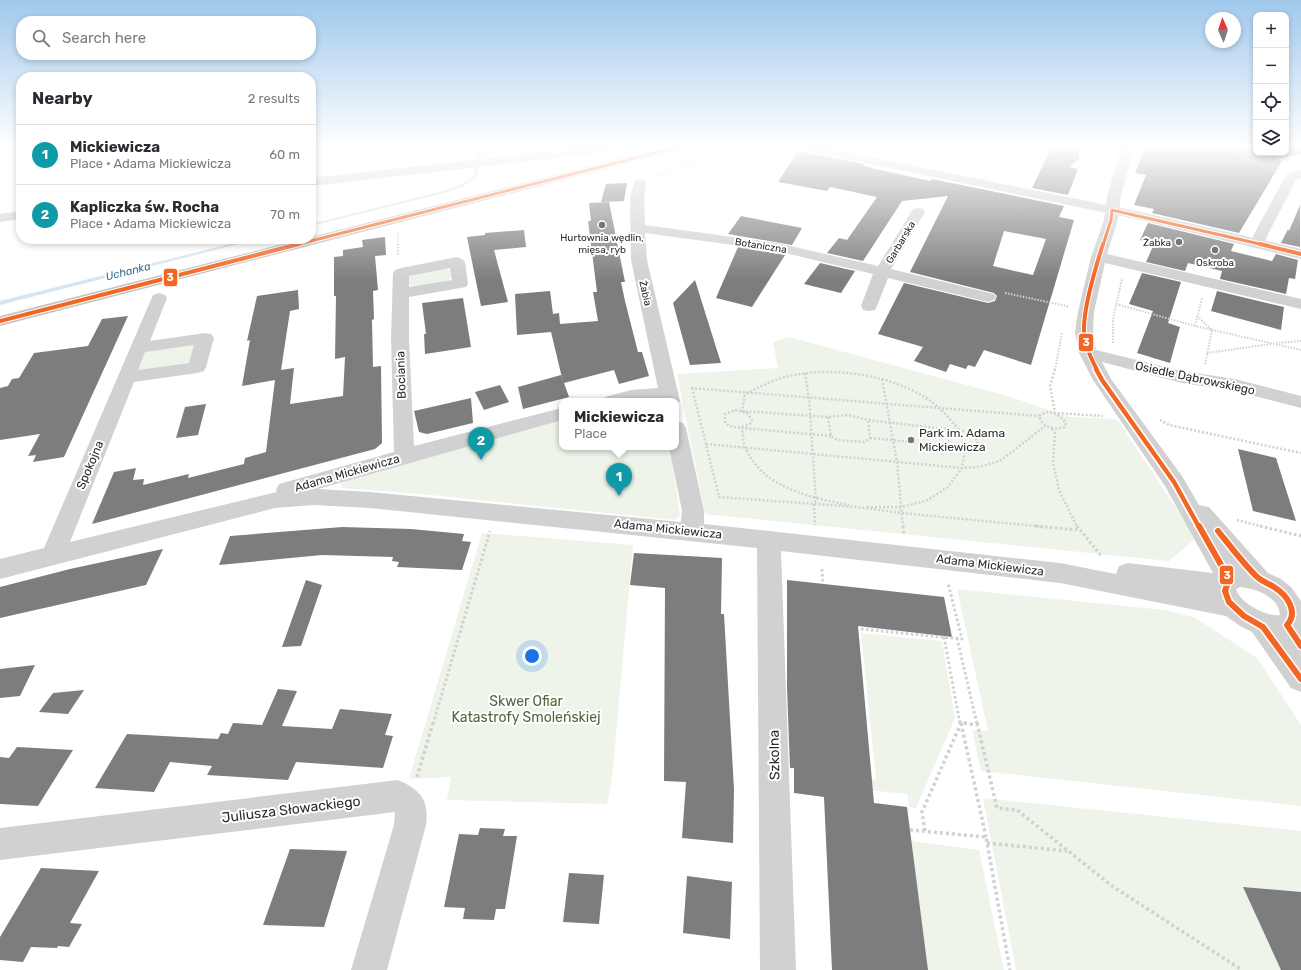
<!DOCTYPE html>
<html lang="en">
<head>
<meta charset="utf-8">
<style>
	:root { --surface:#fff; --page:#f7f7f7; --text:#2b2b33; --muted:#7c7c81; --line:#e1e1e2; --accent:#767676 }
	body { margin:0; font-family:Rubik,sans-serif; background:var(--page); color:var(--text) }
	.controls { position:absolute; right:12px; top:12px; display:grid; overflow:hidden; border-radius:8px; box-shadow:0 2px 6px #0003 }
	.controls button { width:36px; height:36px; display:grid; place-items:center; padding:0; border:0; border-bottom:1px solid var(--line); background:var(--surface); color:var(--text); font:20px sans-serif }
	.compass { position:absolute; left:1205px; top:12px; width:36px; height:36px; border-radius:50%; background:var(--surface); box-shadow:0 2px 6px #0003; rotate:357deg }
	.you { position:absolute; left:532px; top:656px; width:14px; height:14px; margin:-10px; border:3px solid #fff; border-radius:50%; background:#1a73e8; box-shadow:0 0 0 6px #1a73e833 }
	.badge { display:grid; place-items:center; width:26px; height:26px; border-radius:50%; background:var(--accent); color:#fff; font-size:13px; font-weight:700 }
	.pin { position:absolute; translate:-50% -33px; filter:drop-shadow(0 1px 2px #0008) }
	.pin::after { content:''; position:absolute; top:21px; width:14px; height:12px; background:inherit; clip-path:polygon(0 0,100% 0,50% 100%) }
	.popup { position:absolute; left:559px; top:398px; width:120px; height:52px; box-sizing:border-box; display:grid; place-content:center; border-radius:8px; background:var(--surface); filter:drop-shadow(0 1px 3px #0005); font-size:13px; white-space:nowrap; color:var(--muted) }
	.popup b { font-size:15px; color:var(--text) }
	.popup::after { content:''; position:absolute; left:50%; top:100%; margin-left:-8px; border:8px solid transparent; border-top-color:var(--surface) }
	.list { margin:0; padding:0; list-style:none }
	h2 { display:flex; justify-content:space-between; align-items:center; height:52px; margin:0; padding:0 16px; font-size:17px }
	h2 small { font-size:13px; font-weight:400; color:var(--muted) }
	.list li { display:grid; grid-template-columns:26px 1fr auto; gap:12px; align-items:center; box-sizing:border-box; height:60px; padding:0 16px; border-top:1px solid var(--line) }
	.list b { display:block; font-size:15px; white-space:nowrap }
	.list p { margin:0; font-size:13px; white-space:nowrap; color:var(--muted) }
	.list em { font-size:13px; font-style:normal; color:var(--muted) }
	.icon { flex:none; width:22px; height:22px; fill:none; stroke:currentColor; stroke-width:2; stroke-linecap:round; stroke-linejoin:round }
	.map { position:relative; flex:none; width:1301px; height:970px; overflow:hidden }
	.search { position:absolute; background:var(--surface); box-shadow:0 2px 6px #0003; left:16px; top:16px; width:300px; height:44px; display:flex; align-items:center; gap:10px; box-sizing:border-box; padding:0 14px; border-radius:16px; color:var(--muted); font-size:15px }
	.panel { position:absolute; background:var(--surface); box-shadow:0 2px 6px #0003; left:16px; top:72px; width:300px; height:172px; border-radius:16px }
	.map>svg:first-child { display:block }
	.green { fill:#eef4ea }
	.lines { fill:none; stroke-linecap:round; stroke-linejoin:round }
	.stream { fill:#d5e5f2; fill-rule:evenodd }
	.building { fill:#7d7d7d; fill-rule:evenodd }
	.path-far4 { stroke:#d1d1d1; stroke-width:1.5; stroke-dasharray:1 1; stroke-linecap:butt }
	.path-far3 { stroke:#d1d1d1; stroke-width:2; stroke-dasharray:1.5 1.5; stroke-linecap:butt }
	.path-far2 { stroke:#d1d1d1; stroke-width:2.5; stroke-dasharray:2 2; stroke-linecap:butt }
	.path-far1 { stroke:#d1d1d1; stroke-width:3; stroke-dasharray:2.5 2.5; stroke-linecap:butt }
	.path { stroke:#d1d1d1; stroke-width:3.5; stroke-dasharray:3 3; stroke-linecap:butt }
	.service { fill:#d1d1d1; fill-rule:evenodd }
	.minor { fill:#d1d1d1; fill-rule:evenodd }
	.tertiary { fill:#d1d1d1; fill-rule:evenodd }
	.primary { fill:#c4c4c4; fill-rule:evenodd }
	.bus-1-far3-casing { stroke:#fff; stroke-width:5 }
	.bus-1-far2-casing { stroke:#fff; stroke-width:6 }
	.bus-1-far1-casing { stroke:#fff; stroke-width:8 }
	.bus-1-casing { stroke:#fff; stroke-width:9 }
	.bus-1-far3 { stroke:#f26522; stroke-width:3 }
	.bus-1-far2 { stroke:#f26522; stroke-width:4 }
	.bus-1-far1 { stroke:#f26522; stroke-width:4.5 }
	.bus-1 { stroke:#f26522; stroke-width:6 }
	.poi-dot { fill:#767676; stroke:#fff; stroke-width:1.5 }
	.labels { text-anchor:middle; stroke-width:4; stroke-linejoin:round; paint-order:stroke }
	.far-poi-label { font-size:10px; fill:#2c2c2c; stroke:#fff }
	.far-street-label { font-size:10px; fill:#2c2c2c; stroke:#fff }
	.far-water-label { font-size:11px; font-style:italic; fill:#376a91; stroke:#fff }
	.street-label { font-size:12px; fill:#2c2c2c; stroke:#fff }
	.poi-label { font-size:12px; fill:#2c2c2c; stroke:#fff; text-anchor:start }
	.near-park-label { font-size:14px; fill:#4d6938; stroke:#fff }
	.near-street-label { font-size:14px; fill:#2c2c2c; stroke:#fff }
	.line-badge { stroke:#fff; stroke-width:1.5 }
	.badge-label { font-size:11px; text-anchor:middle; font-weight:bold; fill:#fff }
</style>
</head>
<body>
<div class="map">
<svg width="1301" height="970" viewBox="0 0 1301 970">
	<rect width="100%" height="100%" fill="#fff"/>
	<!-- green -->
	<path class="green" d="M 915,146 L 952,151 L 947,157 L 911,150 Z
		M 444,268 L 452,271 L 452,277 C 448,284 414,289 408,284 L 409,276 Z
		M 789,337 L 1011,397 L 1070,417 L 1117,419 L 1196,538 L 1169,561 L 705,514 L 677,374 L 778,368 L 773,342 Z
		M 187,343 L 197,345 L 193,362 L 136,372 L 143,351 Z
		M 562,419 L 562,447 L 670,447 L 680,515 L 677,519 L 673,520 L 421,494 L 342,488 L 341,484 L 347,480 Z
		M 482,533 L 633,545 L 612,779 L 607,804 L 447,800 L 451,777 L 409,779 Z
		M 957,589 L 1164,610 L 1194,617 L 1257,658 L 1301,725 L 1301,806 L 981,771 L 972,730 L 988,731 Z
		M 861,633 L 942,641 L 955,718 L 916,808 L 910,807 L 907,794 L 868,790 L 867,779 L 876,779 Z
		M 983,798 L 1301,831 L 1301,970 L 1016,970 Z
		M 911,841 L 979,850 L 1004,970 L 928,970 Z"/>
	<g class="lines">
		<!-- stream -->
		<path class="stream" d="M 484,146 L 488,146 L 479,161 L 478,175 L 464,186 L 448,192 L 311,226 L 311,224 L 446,190 L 462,184 L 474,175 L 475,161 Z
			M 250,239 L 258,239 L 0,305 L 0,301 Z"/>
	</g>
	<!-- building -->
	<path class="building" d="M 1052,146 L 1079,146 L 1079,159 L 1069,167 L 1078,169 L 1068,195 L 1032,188 Z
		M 1146,146 L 1256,146 L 1256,153 L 1286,153 L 1286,146 L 1301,146 L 1301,154 L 1277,159 L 1282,161 L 1239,233 L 1152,213 L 1154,209 L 1134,205 L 1146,175 L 1135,173 Z
		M 798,151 L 864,164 L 863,166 L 871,167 L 870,168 L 894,173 L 930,181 L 932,179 L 1064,206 L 1059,217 L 1074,220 L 1031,365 L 984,350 L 975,367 L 968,365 L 966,369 L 950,364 L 946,372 L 914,361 L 923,347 L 878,334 L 904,283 L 988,303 L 995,301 L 997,296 L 994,293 L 910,272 L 948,196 L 902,201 L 863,261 L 827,253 L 839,238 L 847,240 L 877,197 L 830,187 L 827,191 L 778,182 ZM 1004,231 L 1046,239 L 1033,275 L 993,266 Z
		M 627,183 L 624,201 L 601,202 L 606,184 Z
		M 609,202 L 625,282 L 621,282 L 625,301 L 638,352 L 642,352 L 649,376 L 619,384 L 614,370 L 564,383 L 569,397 L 523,409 L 518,387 L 561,375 L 563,382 L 551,332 L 517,335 L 515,294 L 550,291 L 553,314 L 559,313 L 560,324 L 598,321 L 593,292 L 597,292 L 588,221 L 591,221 L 589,203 Z
		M 1300,205 L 1300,247 L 1281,243 L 1288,229 L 1289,231 Z
		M 741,216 L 802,228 L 792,245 L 728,234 Z
		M 1148,223 L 1234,244 L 1231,251 L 1272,261 L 1276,254 L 1298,260 L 1295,279 L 1289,278 L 1286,294 L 1220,279 L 1222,271 L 1188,263 L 1185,271 L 1146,262 L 1154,244 L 1140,240 Z
		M 524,230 L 526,247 L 494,250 L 508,302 L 481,306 L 467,237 L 485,235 L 485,233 Z
		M 385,237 L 386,255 L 375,256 L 378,290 L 373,291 L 374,319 L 372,320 L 373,367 L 381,366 L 382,443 L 375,449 L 92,524 L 114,472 L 136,468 L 133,480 L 144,479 L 143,485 L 189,474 L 188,478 L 244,464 L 245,458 L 266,452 L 275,380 L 242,386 L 250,340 L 247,341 L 257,296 L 298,290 L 299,309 L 290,311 L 281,370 L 294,368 L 290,404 L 343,396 L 345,357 L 335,359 L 336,296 L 334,296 L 334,257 L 343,256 L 343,250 L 363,247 L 362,240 Z
		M 738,247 L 785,255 L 752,307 L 716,298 Z
		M 820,263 L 855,271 L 841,293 L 804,284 Z
		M 1142,273 L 1181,282 L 1168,323 L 1180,327 L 1170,363 L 1137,353 L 1153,311 L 1129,304 Z
		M 695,280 L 715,344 L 721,363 L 690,365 L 673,303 Z
		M 1217,291 L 1284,307 L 1281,330 L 1211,311 Z
		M 463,298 L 471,347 L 425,354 L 424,334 L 426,334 L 422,303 Z
		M 128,316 L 64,457 L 33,462 L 36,455 L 28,456 L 40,434 L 0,440 L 0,388 L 8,386 L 12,379 L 19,378 L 34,353 L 88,346 L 102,319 Z
		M 500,385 L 509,402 L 484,410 L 475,392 Z
		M 471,398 L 473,423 L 427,434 L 419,432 L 414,411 Z
		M 206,404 L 198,435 L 176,438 L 185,407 Z
		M 1238,449 L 1276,458 L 1296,521 L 1253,511 Z
		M 342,527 L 411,529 L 464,534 L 462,541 L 471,542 L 462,570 L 397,567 L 399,562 L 392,561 L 393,557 L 322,555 L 219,565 L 230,536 Z
		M 163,549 L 146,585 L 0,618 L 0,587 L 70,569 Z
		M 634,553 L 722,558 L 721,614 L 724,614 L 734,789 L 733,843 L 682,838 L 686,782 L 664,781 L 665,588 L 630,585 Z
		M 306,580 L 322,585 L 301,646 L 282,647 Z
		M 787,580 L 944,597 L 952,637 L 858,626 L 874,803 L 907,807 L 928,970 L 832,970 L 824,797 L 794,793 L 794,768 L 790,768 L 787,687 Z
		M 35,665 L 20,696 L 0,698 L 0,669 Z
		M 278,689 L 297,691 L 282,726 L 332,729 L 340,709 L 392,714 L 385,735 L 393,736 L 383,768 L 296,762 L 288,780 L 207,775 L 212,766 L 170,762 L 154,792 L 95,788 L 127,734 L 218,739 L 221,733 L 228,734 L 233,723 L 262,725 Z
		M 84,690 L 68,714 L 39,712 L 53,693 Z
		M 17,747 L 73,750 L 38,806 L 0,804 L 0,757 L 9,758 Z
		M 480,828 L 505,829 L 503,836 L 517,836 L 505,909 L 496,909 L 494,920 L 463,919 L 465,908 L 444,907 L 459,834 L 478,835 Z
		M 290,849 L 347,851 L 324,927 L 263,925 Z
		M 41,868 L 99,871 L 70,923 L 82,924 L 69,947 L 58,946 L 57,948 L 31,947 L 23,962 L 0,960 L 0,937 Z
		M 569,873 L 604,875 L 599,924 L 563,922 Z
		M 687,876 L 732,882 L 730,939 L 683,933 Z
		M 1243,887 L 1301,892 L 1301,970 L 1281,970 Z"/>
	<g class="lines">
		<!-- path-far4 -->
		<path class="path-far4" d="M 1229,146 L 1233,152 L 1275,171
			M 1246,157 L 1250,151 L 1250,146
			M 656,177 L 731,146
			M 398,233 L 398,245"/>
		<!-- path-far3 -->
		<path class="path-far3" d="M 398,244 L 398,256
			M 1005,293 L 1067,306 L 1067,308
			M 1116,304 L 1195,326 L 1301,350
			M 1197,316 L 1212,330 L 1205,364
			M 1195,326 L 1202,298
			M 1113,343 L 1113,319 L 1122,279
			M 1276,343 L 1301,341
			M 1207,353 L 1271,344
			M 1055,370 L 1062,332"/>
		<!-- path-far2 -->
		<path class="path-far2" d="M 1055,369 L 1050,386 L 1055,413 L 1103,416
			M 805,373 L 809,398 L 816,499 L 814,505 L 815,525
			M 882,379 L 897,462 L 903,527
			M 691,388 L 1039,416
			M 692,388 L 719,497 L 857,507 L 901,513 L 1046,527
			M 735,410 L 747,413 L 752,420 L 751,423 C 742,429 734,429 725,423 L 725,414 Z
			M 1046,412 C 1055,412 1061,416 1066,423 L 1065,427 C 1054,430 1042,428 1039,416 Z
			M 828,417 L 831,436 L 837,440 L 864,442 L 870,438 L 868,420
			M 1160,420 L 1169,425 L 1301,453
			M 1052,429 L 1055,433 L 1053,463 L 1059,490 L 1077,527
			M 954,430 L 868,420 L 848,415 L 828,417 L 742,411 L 745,394 C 760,387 774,379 790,376 C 833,366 893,375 929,400 C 941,408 950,419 959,430
			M 954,430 C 965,430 976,433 978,445 L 971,450 L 957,448 L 951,445 L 947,439 L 947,435 Z
			M 831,436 L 742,428 C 743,435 743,443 746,449 C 763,488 812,498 849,505
			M 870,438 L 953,446
			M 706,444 L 962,468 L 979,467 L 1000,461 L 1045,426
			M 867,507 L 901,507 L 926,501 L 948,487 L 962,468 L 965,450
			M 1237,520 L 1264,527"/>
		<!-- path-far1 -->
		<path class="path-far1" d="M 903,526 L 904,535
			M 1035,526 L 1079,530
			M 1077,526 L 1102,557
			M 1260,526 L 1301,536
			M 822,569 L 823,584
			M 861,629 L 962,639 L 948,583
			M 944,637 L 960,724
			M 957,638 L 977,724
			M 433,724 L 490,531
			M 961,724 L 961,722 L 969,724"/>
		<!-- path -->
		<path class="path" d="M 961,723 L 986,837
			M 964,723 L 977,725
			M 977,723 L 997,808 L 1017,810 L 1112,886 L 1242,970
			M 417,777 L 433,723
			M 910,830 L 986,837 L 1010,970
			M 925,831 L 922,812 L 961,723
			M 987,843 L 1067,851"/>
		<!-- service -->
		<path class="service" d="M 1092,146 L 1104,146 L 1119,149 L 1116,151 Z"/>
		<!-- minor -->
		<path class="minor" d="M 599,146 L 612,146 L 614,148 L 612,151 L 608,152 L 311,186 L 311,178 Z
			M 1122,146 L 1134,146 L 1121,196 L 1118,220 L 1107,254 L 1301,299 L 1301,309 L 1105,263 L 1094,312 L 1093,332 L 1096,350 L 1182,371 L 1235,379 L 1301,396 L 1301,408 L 1235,391 L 1182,383 L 1102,362 L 1111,379 L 1182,476 L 1199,505 L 1209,507 L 1268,573 L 1281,579 L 1291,587 L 1301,601 L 1301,692 L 1291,688 L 1252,632 L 1240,626 L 1226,616 L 1060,583 L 781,551 L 796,970 L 760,970 L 757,548 L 370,508 L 314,505 L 275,508 L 0,579 L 0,559 L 44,548 L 153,295 L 159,293 L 165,295 L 167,298 L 150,341 L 205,333 L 211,334 L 214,338 L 206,367 L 204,371 L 197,373 L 134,382 L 70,542 L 277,492 L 276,490 L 279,484 L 394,452 L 391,338 L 393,273 L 395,270 L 401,268 L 457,257 L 462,259 L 465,262 L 468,284 L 466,287 L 409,297 L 409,338 L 414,446 L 562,408 L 562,420 L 318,489 L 370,492 L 681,522 L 682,511 L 669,447 L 676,447 L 676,421 L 683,423 L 686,428 L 704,511 L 704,524 L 1060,563 L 1116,574 L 1119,566 L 1128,563 L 1213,573 L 1165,486 L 1093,380 L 1079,353 L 1075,332 L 1078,312 L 1091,257 L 1104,220 L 1107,196 ZM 450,268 L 452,280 L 409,287 L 409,276 ZM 194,345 L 189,363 L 138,370 L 145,352 ZM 1240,587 C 1255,588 1279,597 1280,615 C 1266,617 1240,603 1236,589 Z
			M 1301,170 L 1301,178 L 1296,180 L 1268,234 L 1263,247 L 1258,248 L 1253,247 L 1251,244 L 1254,234 L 1285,177 L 1287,174 Z
			M 640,179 L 645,180 L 646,183 L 644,198 L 645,225 L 777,243 L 878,266 L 913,209 L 918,208 L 923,209 L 925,212 L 891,269 L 994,294 L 996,297 L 994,300 L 988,302 L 888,278 L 877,306 L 875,310 L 869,311 L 863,310 L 861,306 L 873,274 L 777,251 L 645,233 L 647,260 L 680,401 L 676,406 L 676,401 L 660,401 L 660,400 L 602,401 L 605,397 L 631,390 L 658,388 L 631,260 L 630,198 L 635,180 Z
			M 21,211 L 21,219 L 0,222 L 0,214 Z
			M 398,780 C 421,790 429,800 426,825 L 387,970 L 351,970 L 394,825 L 395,812 L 0,860 L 0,828 Z"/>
		<!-- tertiary -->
		<path class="tertiary" d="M 797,146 L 818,146 L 1136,211 L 1301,249 L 1301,259 L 1136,219 L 803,150 L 799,148 Z"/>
		<!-- primary -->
		<path class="primary" d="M 670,146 L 688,146 L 686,148 L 0,326 L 0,316 L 302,239 L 311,239 L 311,237 Z"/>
		<!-- bus-1-far3 casing -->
		<g class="bus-1-far3-casing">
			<path id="bus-1-far3" d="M 1112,210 L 1264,245
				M 295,245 L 682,146
				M 1103,245 L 1111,220 L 1112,210"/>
		</g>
		<!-- bus-1-far2 casing -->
		<g class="bus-1-far2-casing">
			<path id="bus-1-far2" d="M 1260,244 L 1301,254
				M 0,321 L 299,244
				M 1097,370 C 1091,358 1085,346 1084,332 C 1083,311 1096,266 1103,244"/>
		</g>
		<!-- bus-1-far1 casing -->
		<g class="bus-1-far1-casing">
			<path id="bus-1-far1" d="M 1096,369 L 1102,380 L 1174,482 L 1199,527"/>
		</g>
		<!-- bus-1 casing -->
		<g class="bus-1-casing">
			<path id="bus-1" d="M 1199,526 L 1229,579 L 1225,591 L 1229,602 L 1244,616 L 1263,627 L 1301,679
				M 1218,531 C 1230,546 1242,562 1256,576 C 1262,582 1268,583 1274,587 C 1287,595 1299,612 1287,625 L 1301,646"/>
		</g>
		<!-- bus-1-far3 -->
		<use href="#bus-1-far3" class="bus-1-far3"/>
		<!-- bus-1-far2 -->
		<use href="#bus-1-far2" class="bus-1-far2"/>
		<!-- bus-1-far1 -->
		<use href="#bus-1-far1" class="bus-1-far1"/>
		<!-- bus-1 -->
		<use href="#bus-1" class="bus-1"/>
	</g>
	<!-- sky -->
	<linearGradient id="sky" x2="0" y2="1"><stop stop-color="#a0c8ec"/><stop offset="0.52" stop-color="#fff"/><stop offset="1" stop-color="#fff" stop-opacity="0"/></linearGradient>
	<rect width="1301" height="281" fill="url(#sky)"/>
	<!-- markers -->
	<g class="poi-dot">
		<circle cx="602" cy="225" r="4"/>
		<circle cx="1179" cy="242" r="4"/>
		<circle cx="1215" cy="250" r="4"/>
		<circle cx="911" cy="440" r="4"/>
	</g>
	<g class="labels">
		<!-- far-poi labels -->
		<g class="far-poi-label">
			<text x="602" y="241">Hurtownia wędlin,<tspan x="602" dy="12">mięsa, ryb</tspan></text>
			<text x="1171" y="246" text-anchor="end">Żabka</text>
			<text x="1215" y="266">Oskroba</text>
		</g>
		<!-- far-street labels -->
		<g class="far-street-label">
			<text transform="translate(900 242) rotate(-59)" y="4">Garbarska</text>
			<text transform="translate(761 245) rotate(9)" y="4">Botaniczna</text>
			<text transform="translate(646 293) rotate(77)" y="4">Żabia</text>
		</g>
		<!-- far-water labels -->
		<g class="far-water-label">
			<text transform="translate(128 271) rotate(-14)" y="4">Uchanka</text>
		</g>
		<!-- street labels -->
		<g class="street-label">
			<text transform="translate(401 375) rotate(-92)" y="4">Bociania</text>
			<text transform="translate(1195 378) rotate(12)" y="4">Osiedle Dąbrowskiego</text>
			<text transform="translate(90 465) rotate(-67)" y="4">Spokojna</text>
			<text transform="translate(347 473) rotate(-16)" y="4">Adama Mickiewicza</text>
			<text transform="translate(668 529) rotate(6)" y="4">Adama Mickiewicza</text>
			<text transform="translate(990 565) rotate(7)" y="4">Adama Mickiewicza</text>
		</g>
		<!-- poi labels -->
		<g class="poi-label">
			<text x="919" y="437">Park im. Adama<tspan x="919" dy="14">Mickiewicza</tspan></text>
		</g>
		<!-- near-park labels -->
		<g class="near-park-label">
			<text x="526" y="706">Skwer Ofiar<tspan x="526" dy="16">Katastrofy Smoleńskiej</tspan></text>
		</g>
		<!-- near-street labels -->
		<g class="near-street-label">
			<text transform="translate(774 755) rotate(-91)" y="5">Szkolna</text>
			<text transform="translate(291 809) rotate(-7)" y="5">Juliusza Słowackiego</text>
		</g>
	</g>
	<g class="line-badge">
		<rect x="163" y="268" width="15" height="19" rx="4" fill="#f26522"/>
		<rect x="1078" y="333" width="16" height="19" rx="4" fill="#f26522"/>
		<rect x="1219" y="565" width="15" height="20" rx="4" fill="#f26522"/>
	</g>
	<g class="badge-label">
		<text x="170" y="281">3</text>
		<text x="1086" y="346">3</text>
		<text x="1227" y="579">3</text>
	</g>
</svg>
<div class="controls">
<button>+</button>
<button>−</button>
<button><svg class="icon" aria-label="locate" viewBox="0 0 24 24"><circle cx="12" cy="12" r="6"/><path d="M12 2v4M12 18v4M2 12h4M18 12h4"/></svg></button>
<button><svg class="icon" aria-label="layers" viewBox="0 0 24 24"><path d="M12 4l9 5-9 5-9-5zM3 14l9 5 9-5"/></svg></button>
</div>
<svg class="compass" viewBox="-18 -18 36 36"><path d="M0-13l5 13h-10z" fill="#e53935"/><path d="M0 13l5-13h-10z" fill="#7c7c81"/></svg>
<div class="you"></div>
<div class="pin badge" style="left:619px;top:496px;background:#0f9aa8">1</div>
<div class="popup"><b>Mickiewicza</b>Place</div>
<div class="pin badge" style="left:481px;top:460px;background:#0f9aa8">2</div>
<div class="search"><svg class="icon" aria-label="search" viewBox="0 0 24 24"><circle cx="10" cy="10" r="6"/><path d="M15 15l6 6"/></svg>Search here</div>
<section class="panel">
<h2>Nearby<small>2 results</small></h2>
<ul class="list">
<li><span class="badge" style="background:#0f9aa8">1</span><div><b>Mickiewicza</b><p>Place · Adama Mickiewicza</p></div><em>60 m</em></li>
<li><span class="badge" style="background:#0f9aa8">2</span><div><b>Kapliczka św. Rocha</b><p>Place · Adama Mickiewicza</p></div><em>70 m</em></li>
</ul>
</section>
</div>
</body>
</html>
